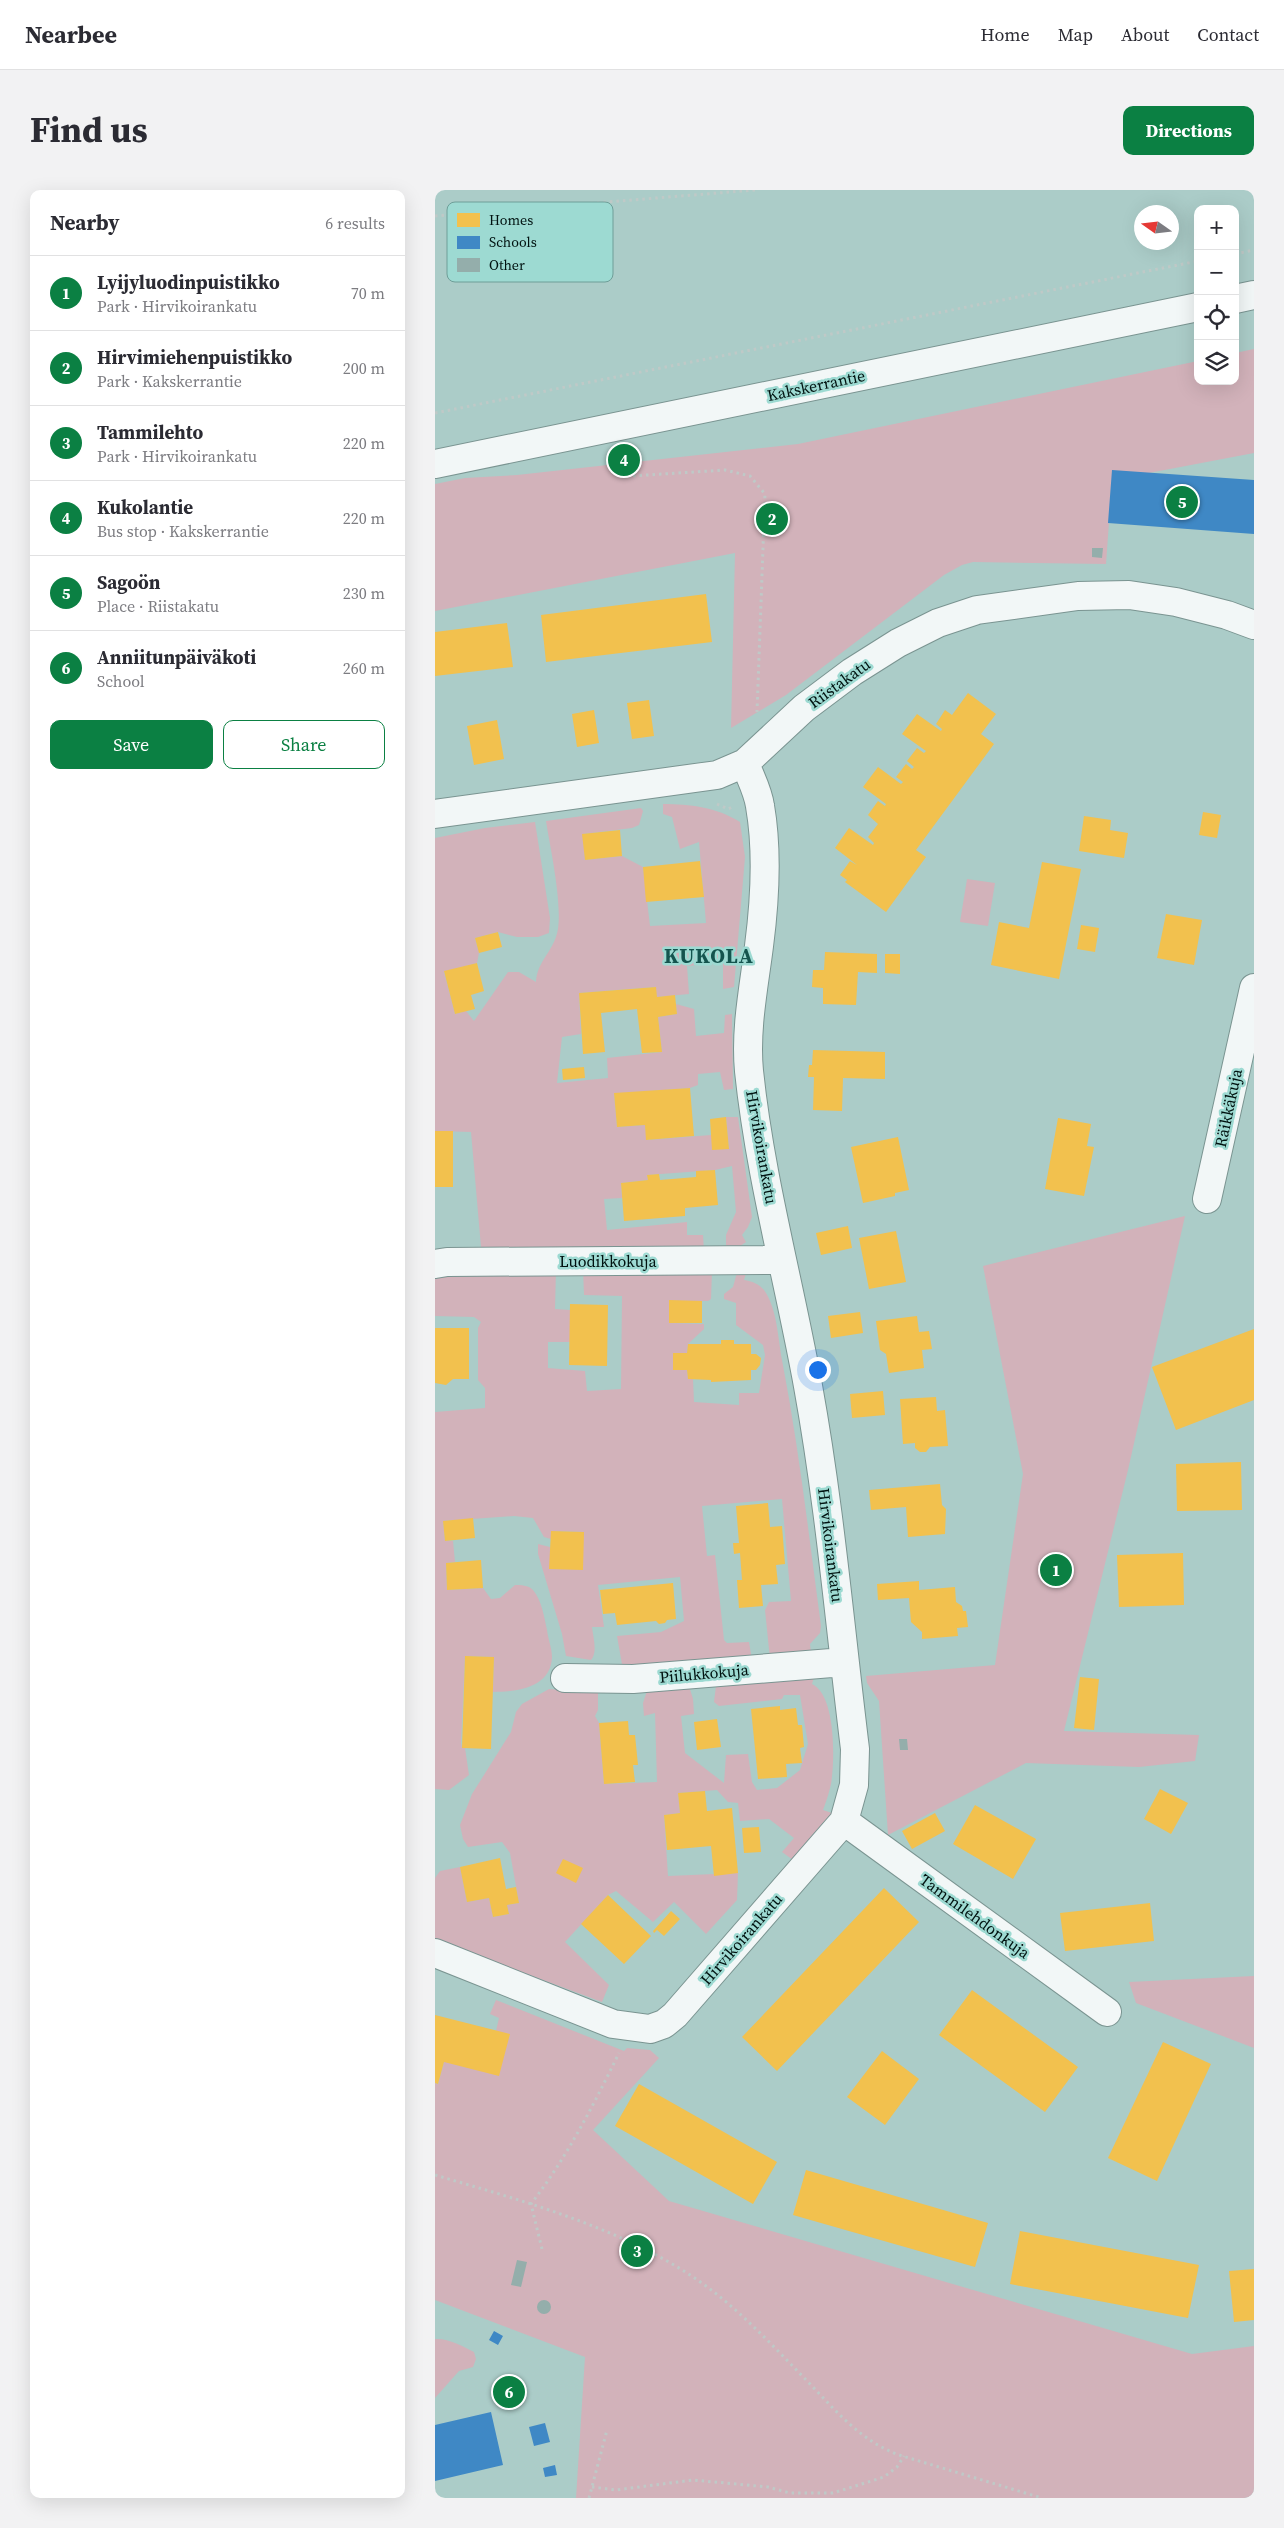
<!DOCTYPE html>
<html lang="en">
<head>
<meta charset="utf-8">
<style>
	:root { --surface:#fff; --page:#f2f2f3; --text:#2b2b33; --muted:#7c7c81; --line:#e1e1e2; --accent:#0b8043 }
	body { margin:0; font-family:"Source Serif 4",serif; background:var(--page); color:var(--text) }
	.controls { position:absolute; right:15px; top:15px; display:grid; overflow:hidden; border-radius:10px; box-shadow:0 5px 20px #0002 }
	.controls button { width:45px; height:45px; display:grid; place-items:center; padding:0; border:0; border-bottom:1px solid var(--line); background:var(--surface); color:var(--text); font:25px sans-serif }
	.compass { position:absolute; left:699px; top:15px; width:45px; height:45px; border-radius:50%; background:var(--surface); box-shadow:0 5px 20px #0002; rotate:284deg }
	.you { position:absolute; left:382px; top:1179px; width:18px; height:18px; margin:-12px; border:4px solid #fff; border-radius:50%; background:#1a73e8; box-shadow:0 0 0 8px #1a73e833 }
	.badge { display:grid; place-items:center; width:32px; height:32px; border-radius:50%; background:var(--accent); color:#fff; font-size:16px; font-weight:700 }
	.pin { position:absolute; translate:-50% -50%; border:2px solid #fff; box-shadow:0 1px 5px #0006 }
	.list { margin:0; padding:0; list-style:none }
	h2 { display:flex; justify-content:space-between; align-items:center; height:65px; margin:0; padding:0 20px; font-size:21px }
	h2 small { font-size:16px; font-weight:400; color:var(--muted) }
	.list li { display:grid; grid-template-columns:32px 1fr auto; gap:15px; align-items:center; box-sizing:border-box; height:75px; padding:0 20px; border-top:1px solid var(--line) }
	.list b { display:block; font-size:19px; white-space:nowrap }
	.list p { margin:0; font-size:16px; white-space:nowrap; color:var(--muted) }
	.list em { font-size:16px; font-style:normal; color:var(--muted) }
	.actions { display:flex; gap:10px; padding:15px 20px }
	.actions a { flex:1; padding:11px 0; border:1px solid var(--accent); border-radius:10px; text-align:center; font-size:18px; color:var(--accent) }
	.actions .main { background:var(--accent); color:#fff }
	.icon { flex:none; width:28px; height:28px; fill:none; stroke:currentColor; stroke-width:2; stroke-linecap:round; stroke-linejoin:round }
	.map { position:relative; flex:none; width:819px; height:2308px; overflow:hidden; border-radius:10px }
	header { display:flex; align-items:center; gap:30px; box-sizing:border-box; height:70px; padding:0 25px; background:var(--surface); border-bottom:1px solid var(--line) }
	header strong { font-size:24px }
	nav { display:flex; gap:28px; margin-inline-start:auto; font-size:18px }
	.intro { display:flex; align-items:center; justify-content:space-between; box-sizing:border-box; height:120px; padding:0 30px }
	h1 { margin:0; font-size:35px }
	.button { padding:12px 22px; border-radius:10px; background:var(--accent); color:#fff; font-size:18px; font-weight:700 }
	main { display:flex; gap:30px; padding:0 30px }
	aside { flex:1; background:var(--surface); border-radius:10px; box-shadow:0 5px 20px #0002 }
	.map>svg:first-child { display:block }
	.green { fill:#d2b2ba }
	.homes { fill:#f2c14e }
	.schools { fill:#3f88c5 }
	.building { fill:#94aeab }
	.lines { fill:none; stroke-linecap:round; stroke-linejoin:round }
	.street-casing { stroke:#7a9491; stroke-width:30 }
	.secondary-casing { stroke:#7a9491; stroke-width:30 }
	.path { stroke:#bfc9c7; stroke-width:3; stroke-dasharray:2.5 4; stroke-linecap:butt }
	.street { stroke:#f2f7f7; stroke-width:28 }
	.secondary { stroke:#f2f7f7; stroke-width:28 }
	.labels { text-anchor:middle; stroke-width:5; stroke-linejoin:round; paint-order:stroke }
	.street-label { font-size:16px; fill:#001210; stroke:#9ddad2 }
	.district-label { font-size:21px; font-weight:bold; letter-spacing:1px; fill:#14544e; stroke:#9ddad2 }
	.key { fill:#9ddad2; stroke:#6e9e98; stroke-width:1 }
	.key-label { font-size:14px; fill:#001210 }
</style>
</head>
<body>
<header>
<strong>Nearbee</strong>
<nav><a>Home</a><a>Map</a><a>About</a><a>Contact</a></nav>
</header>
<div class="intro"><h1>Find us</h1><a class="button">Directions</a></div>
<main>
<aside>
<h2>Nearby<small>6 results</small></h2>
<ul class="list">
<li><span class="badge">1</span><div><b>Lyijyluodinpuistikko</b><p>Park · Hirvikoirankatu</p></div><em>70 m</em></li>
<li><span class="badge">2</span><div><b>Hirvimiehenpuistikko</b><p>Park · Kakskerrantie</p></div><em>200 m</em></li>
<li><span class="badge">3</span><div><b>Tammilehto</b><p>Park · Hirvikoirankatu</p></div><em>220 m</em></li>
<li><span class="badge">4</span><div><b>Kukolantie</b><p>Bus stop · Kakskerrantie</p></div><em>220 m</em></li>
<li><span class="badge">5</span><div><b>Sagoön</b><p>Place · Riistakatu</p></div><em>230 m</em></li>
<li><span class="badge">6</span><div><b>Anniitunpäiväkoti</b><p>School</p></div><em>260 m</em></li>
</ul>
<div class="actions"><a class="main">Save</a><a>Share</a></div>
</aside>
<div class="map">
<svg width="819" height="2308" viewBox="0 0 819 2308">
	<rect width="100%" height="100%" fill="#abccc8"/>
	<!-- green -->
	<path class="green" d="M 819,159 L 819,263 L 677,290 L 671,374 L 538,372 L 527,375 L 509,385 L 351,505 L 296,538 L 300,363 L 0,421 L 0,294 L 30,288 L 82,285 L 363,254 L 763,171 L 763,191 L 800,191 L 800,163 Z
		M 228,614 C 255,614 281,617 305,632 L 310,667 L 299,797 L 288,799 L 288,773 L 252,776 L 254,804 L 222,807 L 220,797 L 144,803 L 146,844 L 127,847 L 122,893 L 173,888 L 172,868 L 227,862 L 223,827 L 242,824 L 241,814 L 259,819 L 261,846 L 289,843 L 290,825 L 297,824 L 298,899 L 289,900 L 285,882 L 263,884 L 263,895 L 255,898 L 179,904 L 182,937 L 210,935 L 212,950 L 276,945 L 294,958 L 291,927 L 303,927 L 317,1027 L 313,1037 L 307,1045 L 311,1052 L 301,1059 L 291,1059 L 291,1045 L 301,1022 L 297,976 L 280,980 L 212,985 L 213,990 L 186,993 L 187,1008 L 169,1009 L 172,1040 L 252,1032 L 252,1045 L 268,1045 L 269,1061 L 51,1061 L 46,1057 L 36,942 L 0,941 L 0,648 L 50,638 L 100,632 L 115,728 L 114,743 L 103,747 L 82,747 L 63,742 L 40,748 L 44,763 L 42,773 L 9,782 L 20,824 L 31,821 L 39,831 L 73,782 L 84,782 L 101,792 C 102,773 115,764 121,747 C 130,724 115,657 111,631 L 206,618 L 208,621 L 204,635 L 197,638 L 148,644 L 150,670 L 187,666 L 208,677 L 215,736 L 271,733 L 264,652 L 245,659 L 237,627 L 228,624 Z
		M 532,689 L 560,693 L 553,736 L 525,732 Z
		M 750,1026 L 693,1280 L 629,1541 L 764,1545 L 760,1571 L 704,1577 L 591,1573 L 453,1645 L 444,1511 L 432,1493 L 431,1486 L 560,1475 L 588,1284 L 548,1076 Z
		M 303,1079 L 312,1080 L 309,1090 C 317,1091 324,1094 329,1100 C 342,1118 343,1148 347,1170 C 364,1258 374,1347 386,1436 L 385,1443 L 375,1454 L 376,1463 L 335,1469 L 330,1420 L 334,1412 L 356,1411 L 347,1309 L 267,1316 L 272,1366 L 280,1365 L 289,1450 L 292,1453 L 314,1452 L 317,1470 L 188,1480 L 182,1446 L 226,1442 L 249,1431 L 245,1387 L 163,1395 L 169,1437 L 157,1437 C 158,1447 163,1462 156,1470 L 131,1466 L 127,1444 L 103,1364 L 103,1354 L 115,1357 L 115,1379 L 149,1342 L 116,1341 L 116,1349 L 109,1347 L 98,1328 L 79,1326 L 8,1331 L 10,1351 L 18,1351 L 20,1372 L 11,1373 L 12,1400 L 48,1398 L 56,1409 L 65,1408 L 80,1395 C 86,1395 93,1395 98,1400 C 107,1411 109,1427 112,1440 C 113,1449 117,1458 117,1467 C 116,1498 81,1502 58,1502 L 59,1467 L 30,1466 L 26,1553 L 27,1558 L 30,1558 L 34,1585 L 14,1600 L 0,1599 L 0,1222 L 50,1218 L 50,1198 L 43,1190 L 43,1138 L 46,1132 L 39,1127 L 0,1126 L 0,1087 L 12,1081 L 121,1080 L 120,1119 L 135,1120 L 135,1152 L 113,1152 L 113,1178 L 150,1181 L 152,1201 L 186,1199 L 187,1106 L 149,1105 L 148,1080 L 277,1081 L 276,1109 L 273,1111 L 234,1111 L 234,1133 L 269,1134 L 269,1139 L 253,1154 L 252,1163 L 238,1163 L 238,1180 L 252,1180 L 253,1189 L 258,1189 L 259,1212 L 304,1215 L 304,1203 L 324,1203 L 330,1165 L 328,1155 L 301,1135 L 301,1113 L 289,1109 L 289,1104 L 298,1097 Z
		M 379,1487 L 377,1494 C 401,1505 400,1570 396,1594 C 394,1603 391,1612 388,1620 L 397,1623 L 358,1670 L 347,1662 L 359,1648 L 334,1629 L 305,1631 L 303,1613 L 293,1612 L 282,1600 L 243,1603 L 245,1623 L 229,1625 L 233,1686 L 303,1683 L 302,1710 L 271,1744 L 239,1712 L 218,1732 L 181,1701 L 173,1705 L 130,1752 L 174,1795 L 167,1812 L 0,1750 L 0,1688 L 5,1681 L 25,1677 L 32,1712 L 54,1708 L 58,1727 L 74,1724 L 72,1715 L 84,1713 L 75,1663 L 67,1652 L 33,1657 L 28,1649 L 25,1635 L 37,1604 L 76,1542 L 81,1522 L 87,1514 L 114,1499 L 163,1503 L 163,1520 L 160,1526 L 164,1533 L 169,1594 L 222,1592 L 220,1523 L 209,1526 L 208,1513 L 213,1498 L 254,1496 L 258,1509 L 259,1524 L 246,1526 L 250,1563 L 289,1593 L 291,1565 L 313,1564 L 317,1592 L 322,1600 L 342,1598 L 365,1580 L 373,1554 L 365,1505 L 349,1505 L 347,1509 L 284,1516 L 279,1512 L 281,1496 Z
		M 819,1786 L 819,1858 L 701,1813 L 694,1792 Z
		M 61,1810 L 189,1861 L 192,1858 L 215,1860 L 224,1868 L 158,1940 L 234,2011 L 757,2164 L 819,2156 L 819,2308 L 141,2308 L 150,2167 L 0,2110 L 0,1893 L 3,1894 L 9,1872 L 61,1841 L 64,1828 L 55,1824 Z
		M 0,2149 C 13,2148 28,2156 39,2162 L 41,2169 L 38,2177 L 24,2181 L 0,2208 Z"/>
	<!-- homes -->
	<path class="homes" d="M 271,404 L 277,452 L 111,472 L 106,425 Z
		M 72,433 L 78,477 L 0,486 L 0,442 Z
		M 533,503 L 561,524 L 546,544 L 559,554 L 481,660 L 491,667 L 451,722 L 410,692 L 412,690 L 405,685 L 415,671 L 422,675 L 400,658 L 414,638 L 438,655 L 439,653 L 433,647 L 443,634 L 433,625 L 443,611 L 450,616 L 451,614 L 428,597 L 443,577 L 466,594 L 468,592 L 461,587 L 471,574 L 477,579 L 479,577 L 472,571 L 482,558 L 489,563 L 491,561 L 467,544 L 482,524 L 506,541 L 507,539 L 501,534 L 510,520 L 517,525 Z
		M 214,510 L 219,546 L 197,549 L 192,513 Z
		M 159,520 L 164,553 L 142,557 L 137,524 Z
		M 62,530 L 69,569 L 39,575 L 32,536 Z
		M 768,622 L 786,625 L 782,648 L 764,645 Z
		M 649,626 L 676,630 L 675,640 L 693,643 L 689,668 L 644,661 Z
		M 185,640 L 187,666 L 150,670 L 147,644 Z
		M 265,671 L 269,707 L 211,712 L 208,677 Z
		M 607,672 L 646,679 L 624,789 L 556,775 L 564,732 L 594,738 Z
		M 731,724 L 767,730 L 759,775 L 722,768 Z
		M 646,735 L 664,738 L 660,762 L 642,759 Z
		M 63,742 L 67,757 L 44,763 L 40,748 Z
		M 390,762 L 442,764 L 442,783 L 423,782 L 421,815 L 388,814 L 388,798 L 377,797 L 378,780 L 389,780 Z
		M 450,764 L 465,764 L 465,784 L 450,783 Z
		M 42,773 L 49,801 L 36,805 L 40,819 L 20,824 L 9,781 Z
		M 221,797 L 222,807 L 240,805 L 242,824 L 223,827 L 227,862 L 207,863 L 202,819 L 166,823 L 170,862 L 148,864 L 144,803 Z
		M 378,860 L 450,862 L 450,889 L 408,888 L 407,921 L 378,920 L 379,887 L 373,887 L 374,875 L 377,875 Z
		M 149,877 L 150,888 L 128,890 L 127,879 Z
		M 255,898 L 259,946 L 211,950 L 210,935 L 182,937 L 179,903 Z
		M 291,927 L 294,959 L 277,960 L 275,929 Z
		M 623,928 L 656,934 L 652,956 L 659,957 L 649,1006 L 610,999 Z
		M 0,941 L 18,941 L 18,997 L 0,997 Z
		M 463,947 L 474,1000 L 460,1003 L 460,1006 L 428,1013 L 416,957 Z
		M 280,980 L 283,1015 L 250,1018 L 250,1026 L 189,1031 L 186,993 L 213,990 L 212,985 L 224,984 L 225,990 L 261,987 L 261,981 Z
		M 413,1036 L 417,1058 L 386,1065 L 381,1043 Z
		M 461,1041 L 471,1092 L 434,1099 L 424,1048 Z
		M 234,1110 L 267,1111 L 267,1133 L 234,1133 Z
		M 135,1114 L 173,1115 L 172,1176 L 134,1175 Z
		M 425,1122 L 428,1143 L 396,1148 L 393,1126 Z
		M 482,1126 L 484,1142 L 494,1141 L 497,1159 L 487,1160 L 489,1178 L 454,1183 L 451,1164 L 445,1160 L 441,1131 Z
		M 0,1138 L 34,1138 L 34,1189 L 18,1189 L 11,1195 L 0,1193 Z
		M 819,1139 L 819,1210 L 741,1240 L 717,1177 Z
		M 286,1150 L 299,1150 L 299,1154 L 316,1154 L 316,1164 L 321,1164 L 326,1168 L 325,1175 L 321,1180 L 316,1180 L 316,1190 L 276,1192 L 276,1190 L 253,1189 L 252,1180 L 238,1180 L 238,1163 L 252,1163 L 253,1154 L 286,1154 Z
		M 448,1201 L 450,1225 L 417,1228 L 415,1204 Z
		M 501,1207 L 502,1221 L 510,1220 L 513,1256 L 495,1257 L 491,1262 L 485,1262 L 480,1258 L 480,1253 L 468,1254 L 465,1209 Z
		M 806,1272 L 807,1320 L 742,1321 L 741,1274 Z
		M 505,1294 L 507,1315 L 511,1319 L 510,1344 L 473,1347 L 471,1317 L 436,1320 L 434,1300 Z
		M 333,1313 L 335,1337 L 347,1336 L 350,1374 L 341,1375 L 343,1394 L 326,1395 L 328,1416 L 304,1418 L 302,1390 L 307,1390 L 305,1363 L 299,1364 L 298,1353 L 304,1353 L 301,1316 Z
		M 38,1328 L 40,1348 L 10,1351 L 8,1331 Z
		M 116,1341 L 149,1342 L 148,1380 L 114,1379 Z
		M 748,1363 L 749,1415 L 684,1417 L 682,1365 Z
		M 46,1370 L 48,1398 L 12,1400 L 11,1373 Z
		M 484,1391 L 484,1400 L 520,1397 L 521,1412 L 527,1416 L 528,1421 L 531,1421 L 533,1437 L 522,1438 L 523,1446 L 487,1449 L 487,1442 L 476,1432 L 474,1408 L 443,1410 L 442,1394 Z
		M 238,1393 L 241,1429 L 232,1430 L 230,1433 L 224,1434 L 221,1431 L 182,1435 L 180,1423 L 168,1424 L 165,1400 Z
		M 30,1466 L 59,1467 L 56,1559 L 27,1558 Z
		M 645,1487 L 664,1489 L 659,1540 L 639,1538 Z
		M 345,1516 L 345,1520 L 361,1518 L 363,1535 L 367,1535 L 369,1557 L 365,1558 L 367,1573 L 351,1574 L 352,1587 L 323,1589 L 316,1519 Z
		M 282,1529 L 286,1557 L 262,1560 L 259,1532 Z
		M 193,1531 L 194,1545 L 200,1545 L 203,1575 L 198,1575 L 200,1592 L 169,1594 L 164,1533 Z
		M 725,1599 L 753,1613 L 736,1644 L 709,1629 Z
		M 270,1601 L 272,1621 L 297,1618 L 303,1683 L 279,1686 L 276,1656 L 232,1660 L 229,1625 L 245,1623 L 243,1603 Z
		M 540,1615 L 601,1649 L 578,1689 L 518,1654 Z
		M 500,1623 L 510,1641 L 477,1659 L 467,1641 Z
		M 324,1637 L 326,1662 L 309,1663 L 307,1638 Z
		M 65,1668 L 71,1699 L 81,1697 L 84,1713 L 72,1715 L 74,1724 L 58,1727 L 54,1708 L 32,1712 L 25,1677 Z
		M 128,1669 L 148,1678 L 141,1693 L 121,1683 Z
		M 449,1698 L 484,1732 L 342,1881 L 307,1847 Z
		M 173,1705 L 216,1746 L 189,1774 L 146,1734 Z
		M 715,1713 L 719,1751 L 630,1761 L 625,1723 Z
		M 236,1721 L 245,1729 L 229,1746 L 222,1740 L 219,1743 L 218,1741 Z
		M 537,1800 L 643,1877 L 610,1922 L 504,1845 Z
		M 0,1825 L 75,1844 L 64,1886 L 9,1872 L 3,1894 L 0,1893 Z
		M 728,1852 L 776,1874 L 722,1991 L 673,1968 Z
		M 447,1861 L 484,1889 L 450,1935 L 412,1907 Z
		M 204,1894 L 342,1972 L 318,2014 L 180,1936 Z
		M 371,1980 L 553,2033 L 540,2077 L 358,2025 Z
		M 585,2041 L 764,2075 L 753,2128 L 575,2094 Z
		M 819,2079 L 819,2130 L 799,2132 L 794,2081 Z"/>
	<!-- schools -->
	<path class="schools" d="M 677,280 L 819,290 L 819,344 L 673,333 Z
		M 59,2141 L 68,2146 L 63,2155 L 54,2150 Z
		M 56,2222 L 68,2275 L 0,2291 L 0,2235 Z
		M 110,2233 L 115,2252 L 99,2256 L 94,2237 Z
		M 120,2275 L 122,2285 L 110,2287 L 108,2278 Z"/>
	<!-- building -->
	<path class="building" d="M 657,358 L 668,358 L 667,368 L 657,367 Z
		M 464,1549 L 472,1549 L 473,1560 L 465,1560 Z
		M 82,2070 L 92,2072 L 86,2097 L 76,2095 Z
		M102 2117a7 7 0 1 1 14 0a7 7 0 1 1-14 0Z"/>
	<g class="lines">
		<!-- street casing -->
		<g class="street-casing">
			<path id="street" d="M 0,624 L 282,585 L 310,573 L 369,518 L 417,482 L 463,453 L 503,433 L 542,420 L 643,406 L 694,405 L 741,412 L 792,425 L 819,435
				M 772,1009 L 819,798
				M 0,1074 L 12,1072 L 347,1070
				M 130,1488 L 198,1489 L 409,1472
				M 409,1631 L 672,1822
				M 0,1763 L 178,1834 L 215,1839 L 229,1834 L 240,1825 L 409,1631 L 419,1595 L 420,1559 C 405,1438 395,1317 373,1196 C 354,1091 325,987 314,881 C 310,839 319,796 324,756 C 330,710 333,662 325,616 C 323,601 315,587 310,573"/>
		</g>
		<!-- secondary casing -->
		<g class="secondary-casing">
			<path id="secondary" d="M 800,109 L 819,105
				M 0,274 L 763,117"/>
		</g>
		<!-- path -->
		<path class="path" d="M 0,26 L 320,0
			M 800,64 L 819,60
			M 0,223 L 763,71
			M 189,270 L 196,286 L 290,280 L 315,286 L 330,304 L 322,522
			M 282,614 L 293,619 L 298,617
			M 0,1985 C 95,2013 206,2043 284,2106 C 316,2132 345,2163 374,2193 C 401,2221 426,2251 464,2265 L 607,2308
			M 107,2059 L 96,2014 C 132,1967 158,1916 184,1863
			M 157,2297 L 181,2300 L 258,2290 L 333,2297 L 355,2303 L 398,2303 L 449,2287 L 462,2277 L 469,2266
			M 154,2308 L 172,2240"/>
		<!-- street -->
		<use href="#street" class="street"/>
		<!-- secondary -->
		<use href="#secondary" class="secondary"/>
	</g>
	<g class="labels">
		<!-- street labels -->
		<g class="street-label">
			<text transform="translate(381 195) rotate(-12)" y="6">Kakskerrantie</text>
			<text transform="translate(404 493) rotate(-36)" y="6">Riistakatu</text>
			<text transform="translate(793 918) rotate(-78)" y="6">Räikkäkuja</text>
			<text transform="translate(327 957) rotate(80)" y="6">Hirvikoirankatu</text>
			<text x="173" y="1077">Luodikkokuja</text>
			<text transform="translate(396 1355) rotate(83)" y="6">Hirvikoirankatu</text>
			<text transform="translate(269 1483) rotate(-5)" y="6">Piilukkokuja</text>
			<text transform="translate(540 1726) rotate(36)" y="6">Tammilehdonkuja</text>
			<text transform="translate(306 1749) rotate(-49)" y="6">Hirvikoirankatu</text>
		</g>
		<!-- district labels -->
		<g class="district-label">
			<text x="274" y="773">KUKOLA</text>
		</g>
	</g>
	<!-- legend -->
	<rect x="12" y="12" width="166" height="80" rx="8" class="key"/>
	<rect x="22" y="23" width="23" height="14" fill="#f2c14e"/>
	<rect x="22" y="46" width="23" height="13" fill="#3f88c5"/>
	<rect x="22" y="68" width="23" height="14" fill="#94aeab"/>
	<g class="key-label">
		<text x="54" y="35">Homes</text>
		<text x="54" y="57">Schools</text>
		<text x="54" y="80">Other</text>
	</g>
</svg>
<div class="controls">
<button>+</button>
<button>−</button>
<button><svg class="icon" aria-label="locate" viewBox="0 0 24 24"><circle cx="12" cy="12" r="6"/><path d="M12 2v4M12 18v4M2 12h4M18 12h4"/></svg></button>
<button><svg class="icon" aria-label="layers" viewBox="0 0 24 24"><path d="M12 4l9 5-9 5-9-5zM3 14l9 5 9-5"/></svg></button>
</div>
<svg class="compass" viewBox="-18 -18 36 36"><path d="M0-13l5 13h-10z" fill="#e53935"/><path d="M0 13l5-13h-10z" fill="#7c7c81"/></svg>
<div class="you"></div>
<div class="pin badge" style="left:621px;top:1380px">1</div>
<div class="pin badge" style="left:337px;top:329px">2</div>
<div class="pin badge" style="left:202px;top:2061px">3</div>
<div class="pin badge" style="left:189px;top:270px">4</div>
<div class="pin badge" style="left:747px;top:312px">5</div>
<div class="pin badge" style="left:74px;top:2202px">6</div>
</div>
</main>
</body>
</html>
